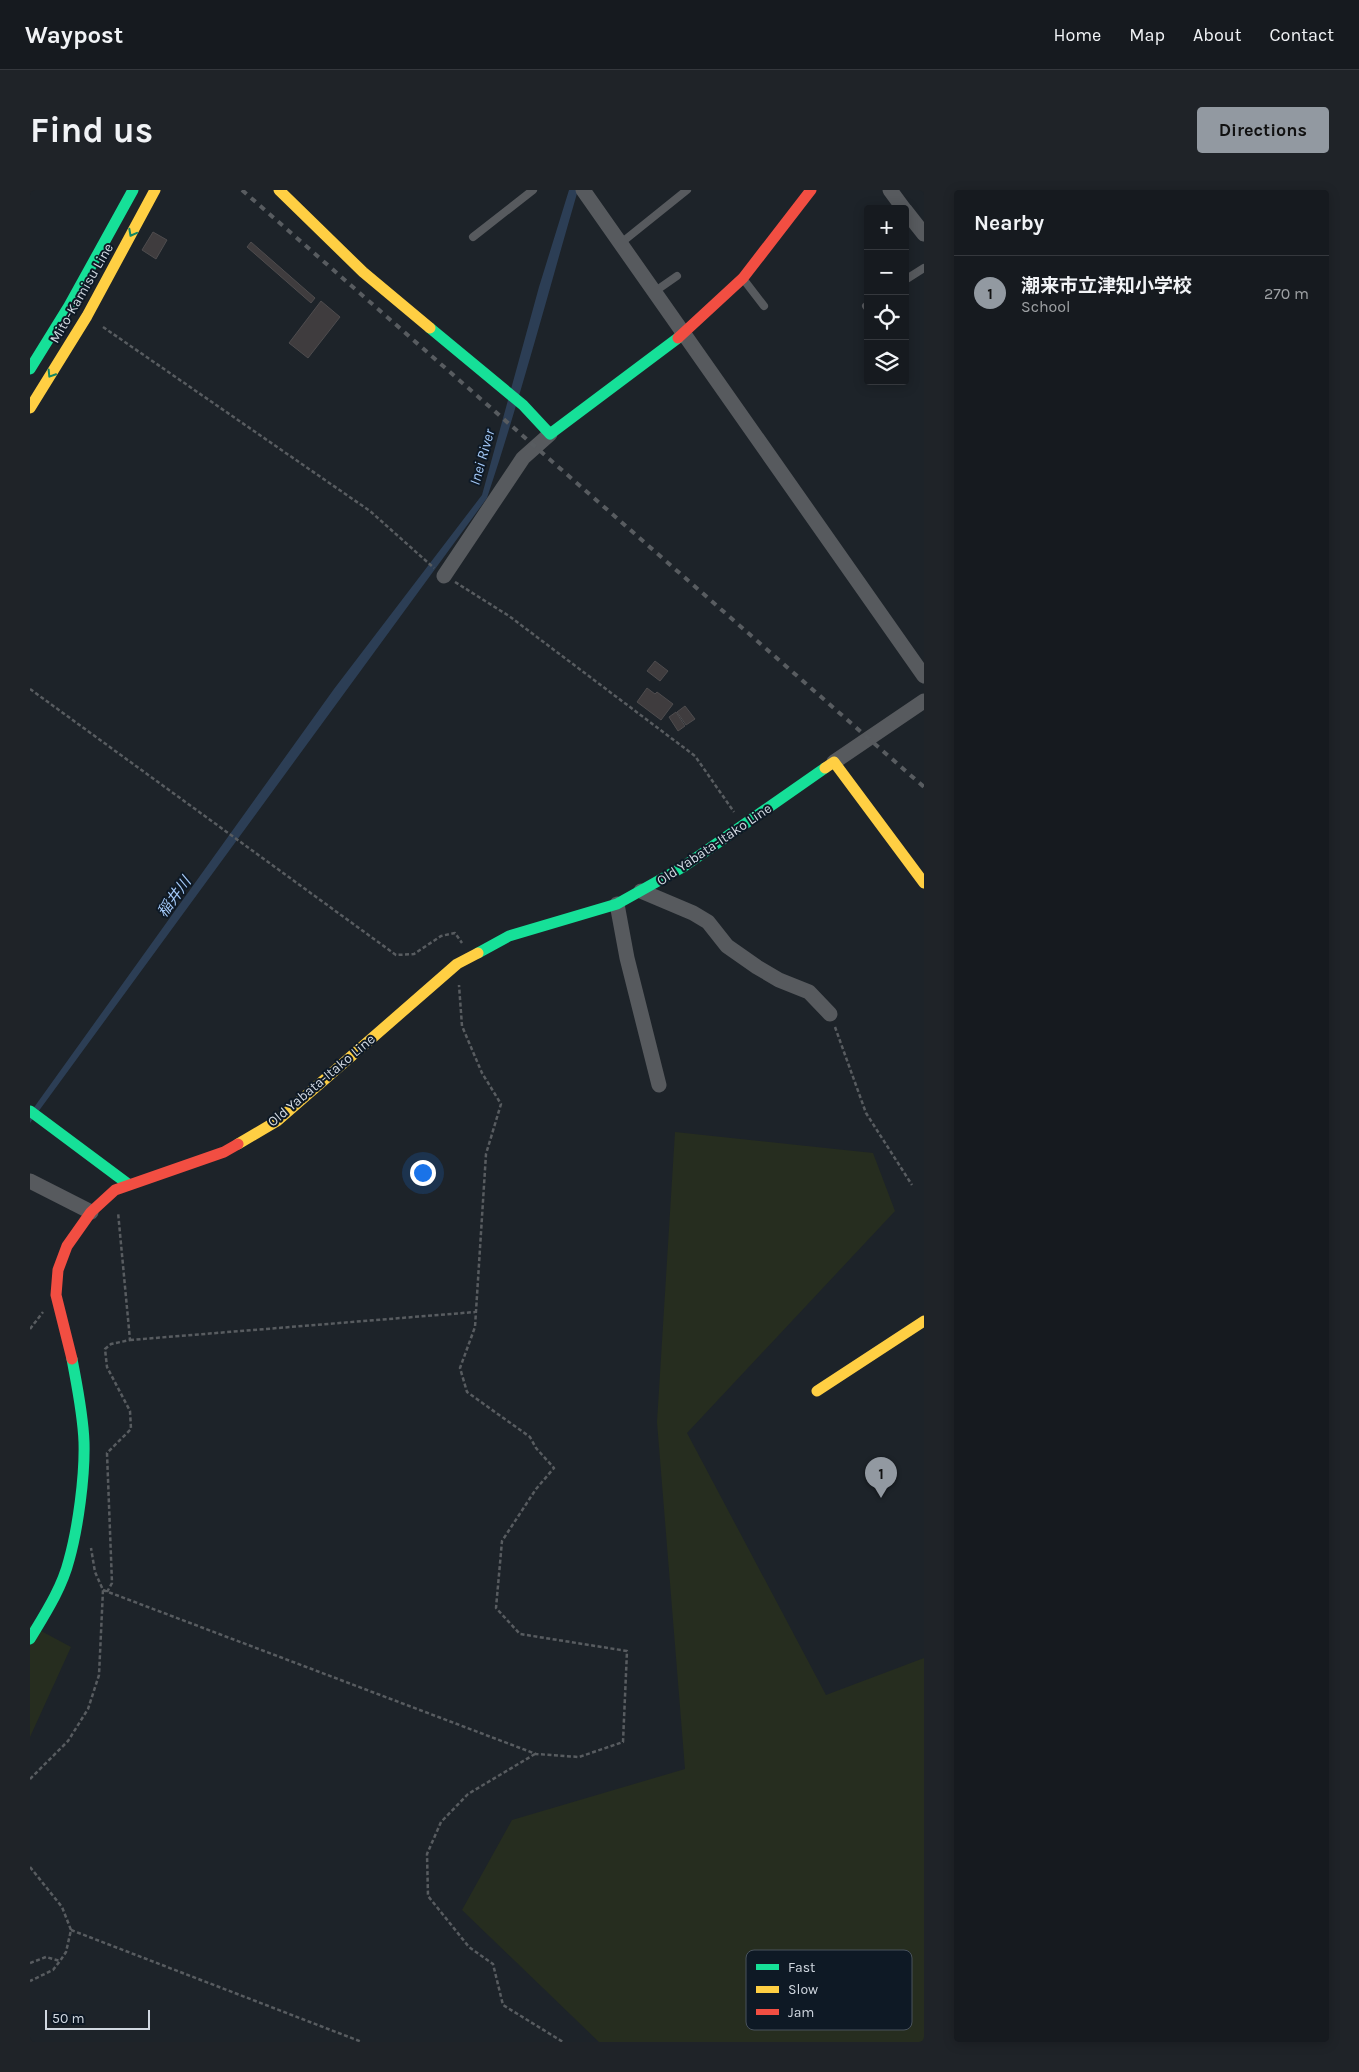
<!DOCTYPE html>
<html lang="en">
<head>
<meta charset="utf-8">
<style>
	:root { --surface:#161a1f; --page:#1f2328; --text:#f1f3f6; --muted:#9ea1a4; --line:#35383d; --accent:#9299a1 }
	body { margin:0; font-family:Karla,"Noto Sans JP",sans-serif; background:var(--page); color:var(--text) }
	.controls { position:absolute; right:15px; top:15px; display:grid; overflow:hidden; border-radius:5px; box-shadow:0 2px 12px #0003 }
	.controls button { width:45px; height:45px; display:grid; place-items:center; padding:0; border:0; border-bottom:1px solid var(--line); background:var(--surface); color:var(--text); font:25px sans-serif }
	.scale { position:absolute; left:15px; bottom:12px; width:105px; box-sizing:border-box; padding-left:5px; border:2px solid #d1d8e1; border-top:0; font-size:14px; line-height:18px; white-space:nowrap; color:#d1d8e1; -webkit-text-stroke:4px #0e1925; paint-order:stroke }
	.you { position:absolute; left:392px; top:982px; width:18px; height:18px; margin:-12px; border:4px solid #fff; border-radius:50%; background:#1a73e8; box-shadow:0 0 0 8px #1a73e833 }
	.badge { display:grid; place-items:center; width:32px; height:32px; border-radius:50%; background:var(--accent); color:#111; font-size:16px; font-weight:700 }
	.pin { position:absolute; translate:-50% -41px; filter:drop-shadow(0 1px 2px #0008) }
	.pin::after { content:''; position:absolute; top:26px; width:18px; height:15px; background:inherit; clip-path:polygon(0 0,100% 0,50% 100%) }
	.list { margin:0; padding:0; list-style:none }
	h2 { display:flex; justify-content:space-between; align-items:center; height:65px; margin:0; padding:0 20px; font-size:21px }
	h2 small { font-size:16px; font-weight:400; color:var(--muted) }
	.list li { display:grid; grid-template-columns:32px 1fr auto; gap:15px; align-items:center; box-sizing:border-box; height:75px; padding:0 20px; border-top:1px solid var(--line) }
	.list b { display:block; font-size:19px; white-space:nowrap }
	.list p { margin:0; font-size:16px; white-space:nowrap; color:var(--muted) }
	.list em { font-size:16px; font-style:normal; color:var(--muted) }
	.icon { flex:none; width:28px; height:28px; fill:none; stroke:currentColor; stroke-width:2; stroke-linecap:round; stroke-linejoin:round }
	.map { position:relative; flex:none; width:894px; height:1852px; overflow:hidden; border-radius:5px }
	header { display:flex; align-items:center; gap:30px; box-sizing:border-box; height:70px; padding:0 25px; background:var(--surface); border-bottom:1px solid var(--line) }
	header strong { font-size:24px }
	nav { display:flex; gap:28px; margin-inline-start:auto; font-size:18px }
	.intro { display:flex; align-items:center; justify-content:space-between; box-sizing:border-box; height:120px; padding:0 30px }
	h1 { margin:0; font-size:35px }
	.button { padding:12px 22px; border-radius:5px; background:var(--accent); color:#111; font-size:18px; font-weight:700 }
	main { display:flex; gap:30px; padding:0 30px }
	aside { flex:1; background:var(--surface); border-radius:5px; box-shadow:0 2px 12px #0003 }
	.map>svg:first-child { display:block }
	.green { fill:#262d1f }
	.water { fill:#2c3e55 }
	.building { fill:#3f3c3e; stroke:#4e4c4e }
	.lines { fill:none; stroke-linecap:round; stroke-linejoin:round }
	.path { stroke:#585c60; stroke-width:2.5; stroke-dasharray:4 2.5; stroke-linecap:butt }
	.lane { stroke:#575a5e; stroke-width:8 }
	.street { stroke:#575a5e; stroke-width:15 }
	.fast { stroke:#16e098; stroke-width:11 }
	.slow { stroke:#ffcf43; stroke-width:11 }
	.jam { stroke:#f24e42; stroke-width:11 }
	.rail { stroke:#585c60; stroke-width:4; stroke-dasharray:6 6; stroke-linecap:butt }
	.oneway { stroke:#128664 }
	.labels { text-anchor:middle; stroke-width:4; stroke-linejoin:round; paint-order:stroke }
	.street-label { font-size:14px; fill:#d1d8e1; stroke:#0e1925 }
	.water-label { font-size:15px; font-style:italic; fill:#a4c9f8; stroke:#0e1925 }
	.key { fill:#0e1925; stroke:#48525d; stroke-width:1 }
	.key-label { font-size:14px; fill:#d1d8e1 }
</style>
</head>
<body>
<header>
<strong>Waypost</strong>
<nav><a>Home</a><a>Map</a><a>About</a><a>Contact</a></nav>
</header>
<div class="intro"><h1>Find us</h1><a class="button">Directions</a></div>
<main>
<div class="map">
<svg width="894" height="1852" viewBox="0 0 894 1852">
	<rect width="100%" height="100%" fill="#1d2329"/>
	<!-- green -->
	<path class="green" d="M 645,942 L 843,963 L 865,1021 L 657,1243 L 796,1505 L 894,1468 L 894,1852 L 569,1852 L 432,1720 L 482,1630 L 655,1579 L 627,1232 Z
		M 0,1435 L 41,1457 L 0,1547 Z"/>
	<!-- water -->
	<path class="water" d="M 539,0 L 548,0 C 518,103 491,206 457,308 L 0,933 L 0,923 L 304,499 L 452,305 L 509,97 Z"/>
	<!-- building -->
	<path class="building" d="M 123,42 L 137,50 L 126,69 L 112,60 Z
		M 221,52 L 285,108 L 281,113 L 217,57 Z
		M 291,111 L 310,127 L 278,168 L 259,153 Z
		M 625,471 L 638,481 L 630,491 L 617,481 Z
		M 617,498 L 625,504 L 627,502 L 643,514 L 631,530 L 607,512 Z
		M 655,516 L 665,529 L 656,535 L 647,522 Z
		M 646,522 L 655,536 L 648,541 L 639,527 Z"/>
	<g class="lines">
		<!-- path -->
		<path class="path" d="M 73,137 L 340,321 L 404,378
			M 425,392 L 479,426 L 665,566 L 704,622
			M 0,499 L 366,765 L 384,764 L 411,746 L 425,743 L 432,753
			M 805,837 L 836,923 L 882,995
			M 0,1139 L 13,1122
			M 100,1150 L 445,1122
			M 73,1400 L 506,1564 L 549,1567 L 593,1552 L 597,1461 L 490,1444 L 466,1418 L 472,1351 L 506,1299 L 524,1278 L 506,1258 L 500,1247 L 437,1202 L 430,1178 L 445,1137 L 456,964 L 471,914 L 452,883 L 432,836 L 429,795
			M 77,1402 L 82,1393 L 77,1263 L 101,1239 L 100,1221 L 77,1177 L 75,1159 L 81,1154 L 100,1150 L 88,1022
			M 505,1564 L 438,1604 L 411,1632 L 397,1664 L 398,1706 L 439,1757 L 463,1774 L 473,1815 L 533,1852
			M 0,1589 L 38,1551 L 58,1519 L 69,1485 L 73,1400 L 65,1382 L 61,1358
			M 0,1677 L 32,1717 L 41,1740 L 36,1762 L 30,1771 L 23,1780 L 0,1791
			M 41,1740 L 332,1852
			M 0,1773 L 16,1767 L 30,1771"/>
		<!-- lane -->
		<path class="lane" d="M 443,47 L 503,0
			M 591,53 L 657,0
			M 714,90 L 734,116
			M 875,90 L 894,78
			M 624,102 L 647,86
			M 836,116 L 838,115"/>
		<!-- street -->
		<path class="street" d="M 553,0 L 894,486
			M 860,0 L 874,19
			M 875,20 L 894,44
			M 414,386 L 493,268 L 520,244
			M 804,572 L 894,511
			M 611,701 L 663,723 L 678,732 L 697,756 L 727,777 L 749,790 L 779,802 L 800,824
			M 587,714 L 597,768 L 629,895
			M 0,991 L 61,1022"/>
		<!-- fast -->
		<path class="fast" d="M 400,138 L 493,215 L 520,244 L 648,148
			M 0,179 L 39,116 L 103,0
			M 448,763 L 479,746 L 587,714 L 653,677 L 795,578
			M 0,921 L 98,994
			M 0,1449 C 15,1424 32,1398 39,1370 C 48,1338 55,1286 54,1252 C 53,1224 47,1196 42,1169"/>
		<!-- slow -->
		<path class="slow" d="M 249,0 L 333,82 L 400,138
			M 0,218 L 57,126 L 125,0
			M 795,578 L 804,572 L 894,693
			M 208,954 L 247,931 L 427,774 L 448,763
			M 787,1201 L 894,1131"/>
		<!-- jam -->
		<path class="jam" d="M 648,148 L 713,88 L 781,0
			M 42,1169 L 26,1105 L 28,1080 L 37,1056 L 61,1022 L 85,1000 L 194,962 L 208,954"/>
		<!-- rail -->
		<path class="rail" d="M 212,0 L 894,597"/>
	</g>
	<!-- one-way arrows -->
	<defs><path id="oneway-chevron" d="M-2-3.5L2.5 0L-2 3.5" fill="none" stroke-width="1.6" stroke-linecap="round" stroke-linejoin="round" transform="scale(1.25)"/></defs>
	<g class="oneway">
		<use href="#oneway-chevron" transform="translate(102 43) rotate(118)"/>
		<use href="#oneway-chevron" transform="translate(21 184) rotate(122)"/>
	</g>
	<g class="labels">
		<!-- street labels -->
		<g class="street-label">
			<text transform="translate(51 103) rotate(-60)" y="5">Mito-Kamisu Line</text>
			<text transform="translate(684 654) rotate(-34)" y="5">Old Yabata-Itako Line</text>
			<text transform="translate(291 890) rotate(-40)" y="5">Old Yabata-Itako Line</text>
		</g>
		<!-- water labels -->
		<g class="water-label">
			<text transform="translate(452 267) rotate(-74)" y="5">Inei River</text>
			<text transform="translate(144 707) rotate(-54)" y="5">稲井川</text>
		</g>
	</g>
	<!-- legend -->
	<rect x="716" y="1760" width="166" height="80" rx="8" class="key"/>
	<rect x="726" y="1774" width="23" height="6" fill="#16e098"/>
	<rect x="726" y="1796" width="23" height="7" fill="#ffcf43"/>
	<rect x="726" y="1819" width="23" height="6" fill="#f24e42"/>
	<g class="key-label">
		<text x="758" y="1782">Fast</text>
		<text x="758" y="1804">Slow</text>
		<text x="758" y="1827">Jam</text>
	</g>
</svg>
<div class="controls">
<button>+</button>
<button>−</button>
<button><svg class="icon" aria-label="locate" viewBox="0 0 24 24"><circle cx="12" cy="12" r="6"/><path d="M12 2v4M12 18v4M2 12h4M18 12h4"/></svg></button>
<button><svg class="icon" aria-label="layers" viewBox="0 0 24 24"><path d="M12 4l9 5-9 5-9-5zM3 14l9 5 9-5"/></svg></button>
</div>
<div class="scale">50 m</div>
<div class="you"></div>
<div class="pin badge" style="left:851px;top:1308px">1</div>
</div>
<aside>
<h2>Nearby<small></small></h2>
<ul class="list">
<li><span class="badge">1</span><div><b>潮来市立津知小学校</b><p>School</p></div><em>270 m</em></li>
</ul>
</aside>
</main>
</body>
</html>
